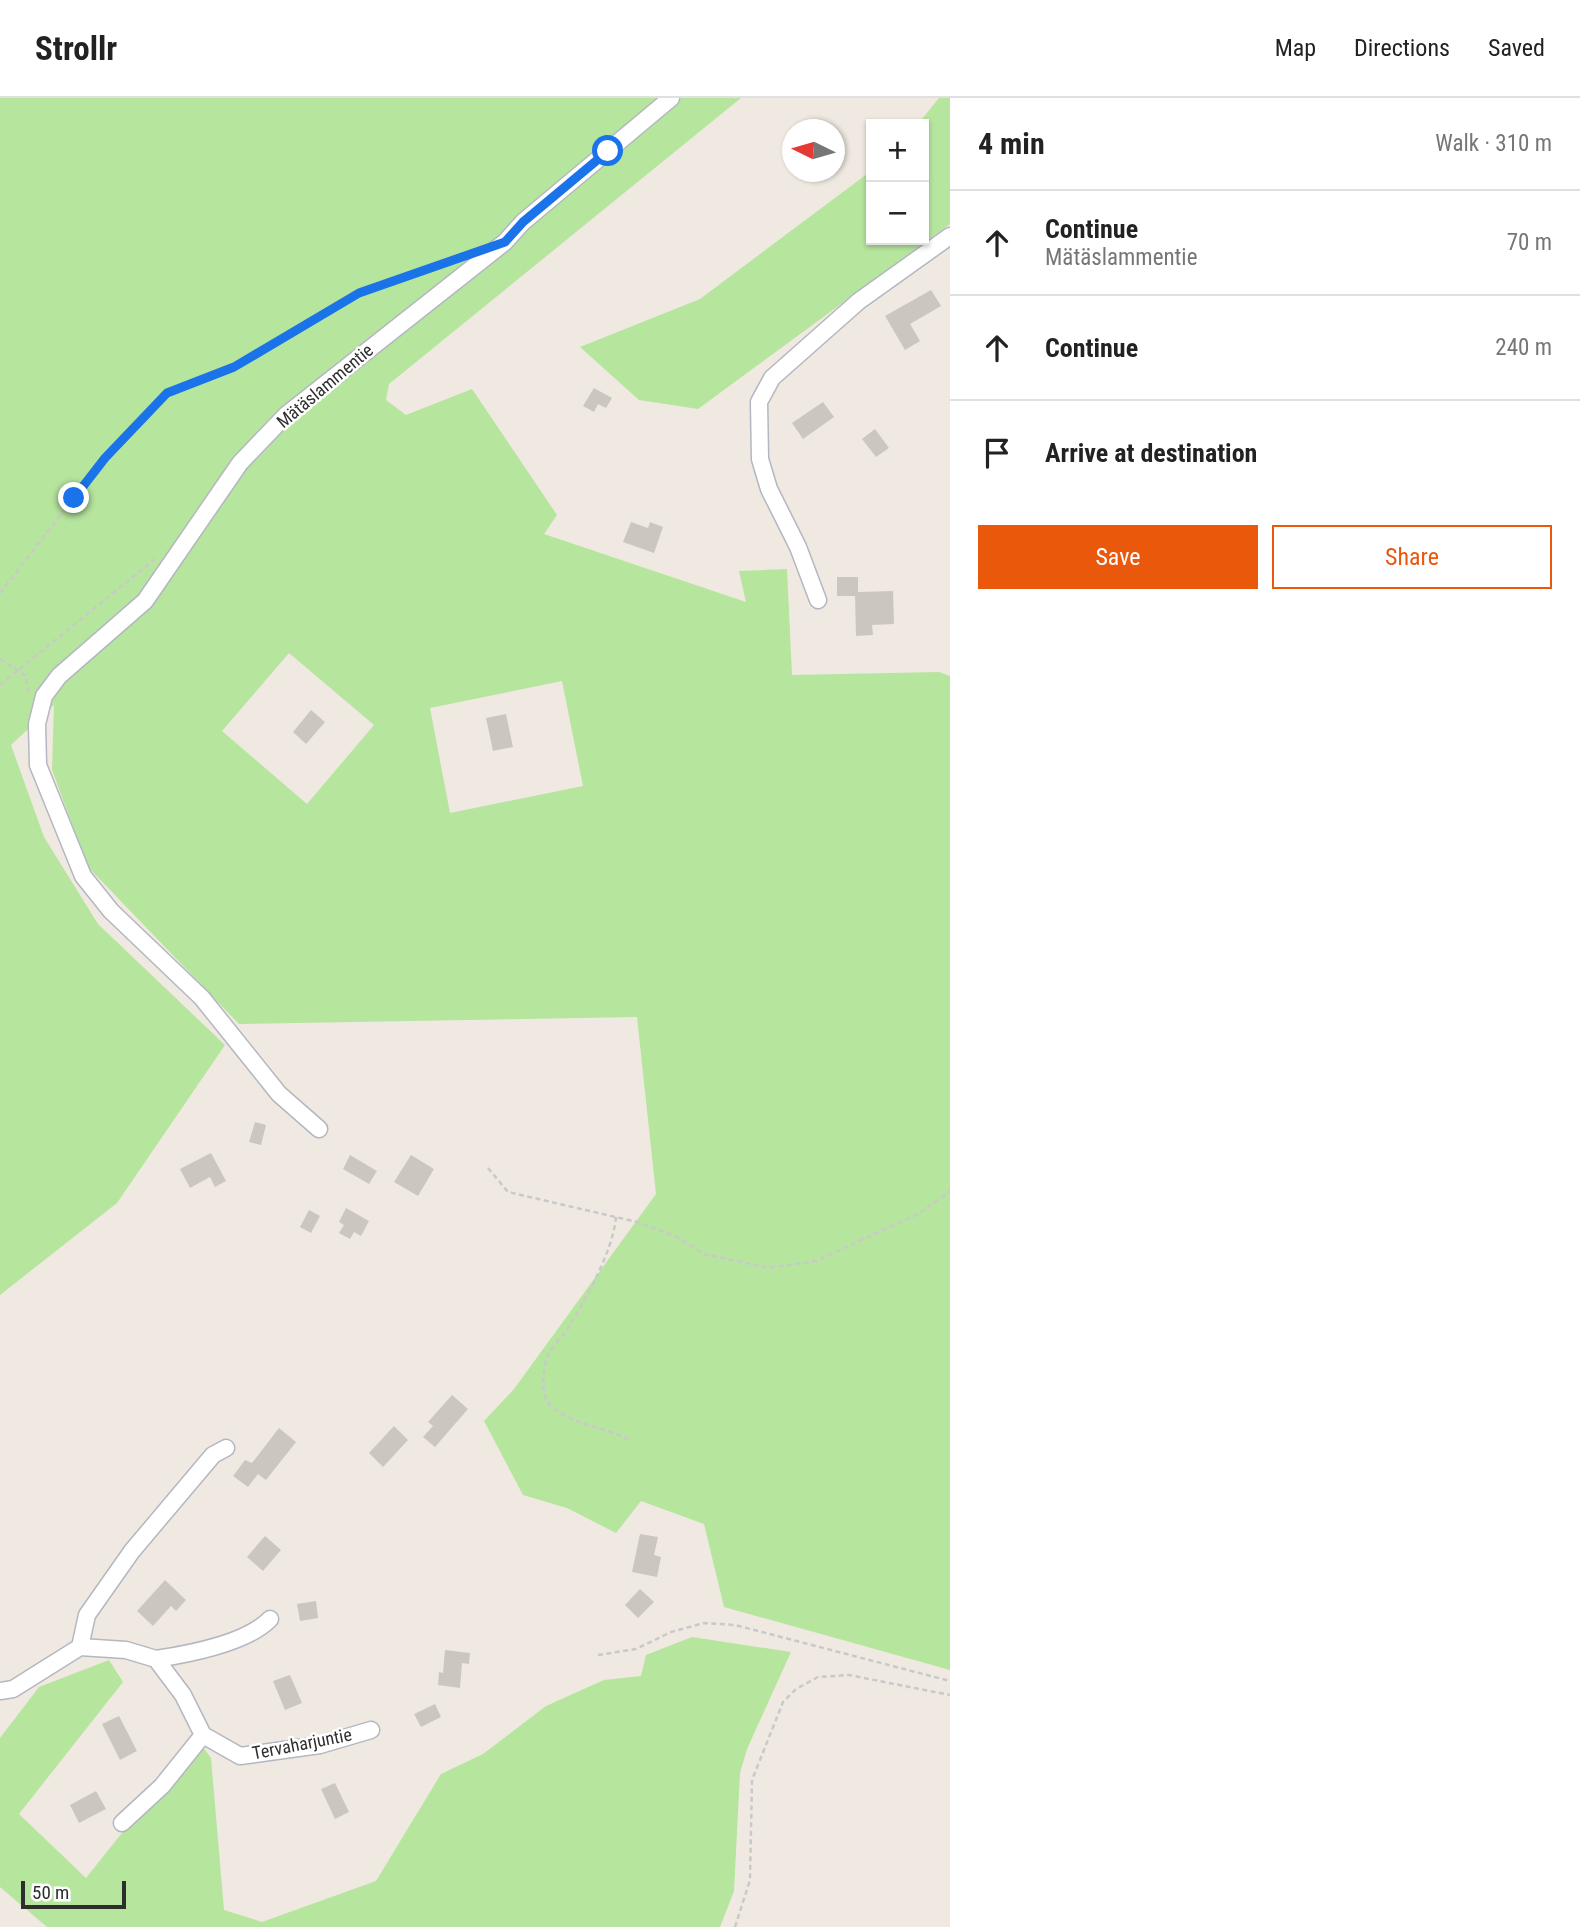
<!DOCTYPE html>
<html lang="en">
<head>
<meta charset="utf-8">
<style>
	:root { --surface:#fff; --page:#f2f2f2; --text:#222; --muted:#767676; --line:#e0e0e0; --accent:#ea580c }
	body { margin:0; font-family:"Roboto Condensed",sans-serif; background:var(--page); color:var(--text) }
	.controls { position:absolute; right:21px; top:21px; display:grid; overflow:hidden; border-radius:0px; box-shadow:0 2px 5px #0004 }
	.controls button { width:63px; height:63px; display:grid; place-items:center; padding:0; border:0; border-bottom:2px solid var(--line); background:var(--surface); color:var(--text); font:35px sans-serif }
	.compass { position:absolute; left:782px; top:21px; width:63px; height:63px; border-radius:50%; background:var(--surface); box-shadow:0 2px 5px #0004; rotate:275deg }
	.scale { position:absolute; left:21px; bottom:18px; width:105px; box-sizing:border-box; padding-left:7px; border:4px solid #2e2e2e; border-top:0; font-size:19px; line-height:24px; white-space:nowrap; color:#2e2e2e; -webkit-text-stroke:5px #fff; paint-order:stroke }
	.stop { position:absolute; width:21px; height:21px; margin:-16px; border:5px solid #1a73e8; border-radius:50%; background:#fff }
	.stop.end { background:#1a73e8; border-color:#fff; box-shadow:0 2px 7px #0008 }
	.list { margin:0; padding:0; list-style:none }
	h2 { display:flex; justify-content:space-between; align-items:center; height:91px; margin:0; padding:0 28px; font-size:30px }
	h2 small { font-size:23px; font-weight:400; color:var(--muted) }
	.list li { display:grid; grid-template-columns:46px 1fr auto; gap:21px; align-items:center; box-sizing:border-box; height:105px; padding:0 28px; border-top:2px solid var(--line) }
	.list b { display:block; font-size:26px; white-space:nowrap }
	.list p { margin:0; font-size:23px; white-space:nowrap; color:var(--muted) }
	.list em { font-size:23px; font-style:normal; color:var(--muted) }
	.actions { display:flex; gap:14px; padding:21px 28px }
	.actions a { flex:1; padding:16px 0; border:2px solid var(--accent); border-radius:0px; text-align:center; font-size:24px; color:var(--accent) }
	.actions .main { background:var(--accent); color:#fff }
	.icon { flex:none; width:38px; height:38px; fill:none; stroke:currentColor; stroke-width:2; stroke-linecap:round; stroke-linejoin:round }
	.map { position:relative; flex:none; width:950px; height:1829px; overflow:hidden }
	header { display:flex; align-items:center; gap:42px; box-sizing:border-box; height:98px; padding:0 35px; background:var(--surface); border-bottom:2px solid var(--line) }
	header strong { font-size:33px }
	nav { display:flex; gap:38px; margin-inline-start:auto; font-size:24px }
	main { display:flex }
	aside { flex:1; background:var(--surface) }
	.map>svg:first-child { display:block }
	.green { fill:#b6e59e; fill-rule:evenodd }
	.building { fill:#cbc7bf }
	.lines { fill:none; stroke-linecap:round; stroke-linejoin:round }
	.minor-casing { stroke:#b4b7c1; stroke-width:19 }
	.path { stroke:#c9c9c9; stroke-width:2.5; stroke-dasharray:5 3.5; stroke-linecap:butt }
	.minor { stroke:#fff; stroke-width:16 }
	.route { stroke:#1a73e8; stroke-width:9 }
	.labels { text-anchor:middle; stroke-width:5; stroke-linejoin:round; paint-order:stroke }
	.street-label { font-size:18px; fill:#2e2e2e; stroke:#fff }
</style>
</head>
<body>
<header>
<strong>Strollr</strong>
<nav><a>Map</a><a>Directions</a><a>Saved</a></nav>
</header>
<main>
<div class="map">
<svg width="950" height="1829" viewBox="0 0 950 1829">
	<rect width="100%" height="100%" fill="#efe9e1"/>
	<!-- green -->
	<path class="green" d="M 0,0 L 741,0 L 389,286 L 386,302 L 406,317 L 472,291 L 557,417 L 544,436 L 746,504 L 739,473 L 787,471 L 792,577 L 939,574 L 950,578 L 950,1572 L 724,1509 L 704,1426 L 641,1403 L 616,1435 L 567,1410 L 523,1397 L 484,1323 L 514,1291 L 656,1096 L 637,919 L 239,926 L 88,769 L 52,672 L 54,607 L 11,647 L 44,739 L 98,826 L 225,947 L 117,1105 L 0,1197 ZM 289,555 L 374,627 L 307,706 L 222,633 ZM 562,583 L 583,688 L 450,715 L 430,610 Z
		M 939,0 L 950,0 L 950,126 L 698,311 L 639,302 L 580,249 L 700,201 L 871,73 L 871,142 L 924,142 L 924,26 L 918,26 Z
		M 692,1539 L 791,1554 L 747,1651 L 740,1675 L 734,1793 L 720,1829 L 47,1829 L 0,1789 L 0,1640 L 39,1589 L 109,1562 L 123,1584 L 19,1716 L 86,1780 L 197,1641 L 211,1660 L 224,1812 L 262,1824 L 376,1783 L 441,1676 L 483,1656 L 546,1608 L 604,1582 L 641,1578 L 646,1557 Z"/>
	<!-- building -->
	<path class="building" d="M 931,192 L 941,208 L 910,226 L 920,243 L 905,252 L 885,218 Z
		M 594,290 L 612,300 L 606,310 L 598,306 L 594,314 L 583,308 Z
		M 823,304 L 834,319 L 803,341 L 792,325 Z
		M 875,331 L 889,350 L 876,359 L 862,341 Z
		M 631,424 L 648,430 L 650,424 L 663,429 L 654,455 L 623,444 Z
		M 837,479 L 858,479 L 858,494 L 893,493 L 894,526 L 872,527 L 873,537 L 856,538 L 855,498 L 837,498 Z
		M 311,612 L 325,624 L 306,646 L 293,634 Z
		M 506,616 L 513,649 L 493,653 L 486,620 Z
		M 255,1024 L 266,1027 L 261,1047 L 249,1044 Z
		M 211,1055 L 226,1083 L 215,1089 L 210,1079 L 190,1090 L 180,1071 Z
		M 350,1057 L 377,1073 L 369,1086 L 343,1071 Z
		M 411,1057 L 434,1071 L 418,1098 L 394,1084 Z
		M 346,1110 L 369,1123 L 361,1138 L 354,1134 L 350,1141 L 339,1135 L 344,1127 L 339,1124 Z
		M 309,1112 L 320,1118 L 311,1135 L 300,1129 Z
		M 452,1297 L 468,1311 L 435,1349 L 423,1339 L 433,1328 L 428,1324 Z
		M 394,1328 L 408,1342 L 383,1369 L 369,1355 Z
		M 279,1330 L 296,1344 L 266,1382 L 258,1376 L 248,1389 L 233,1378 L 245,1362 L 252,1365 Z
		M 640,1436 L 658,1439 L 654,1457 L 661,1459 L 657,1479 L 632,1474 Z
		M 265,1438 L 281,1452 L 263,1473 L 247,1459 Z
		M 165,1482 L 186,1502 L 176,1513 L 171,1508 L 153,1528 L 137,1513 Z
		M 640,1491 L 654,1504 L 638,1520 L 625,1507 Z
		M 316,1503 L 318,1520 L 300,1523 L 297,1506 Z
		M 445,1552 L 470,1555 L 469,1566 L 462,1565 L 460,1590 L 438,1587 L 439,1574 L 443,1575 Z
		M 290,1577 L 302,1605 L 285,1612 L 273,1583 Z
		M 435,1606 L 441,1619 L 421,1629 L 414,1616 Z
		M 119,1618 L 137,1653 L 120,1662 L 102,1626 Z
		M 335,1685 L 349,1714 L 335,1721 L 321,1691 Z
		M 96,1693 L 106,1711 L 79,1725 L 70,1707 Z"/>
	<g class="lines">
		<!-- minor casing -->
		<g class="minor-casing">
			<path id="minor" d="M 818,502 L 798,449 L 769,391 L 760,361 L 759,304 L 772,280 L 859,203 L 950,138
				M 319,1031 L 279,996 L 202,900 L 111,813 L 83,778 L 38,667 L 37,626 L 44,598 L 59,578 L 145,503 L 240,365 L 286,317 L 505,144 L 523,124 L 671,0
				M 80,1549 L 87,1517 L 132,1453 L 213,1357 L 226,1350
				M 156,1561 C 189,1556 247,1545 270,1521
				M 0,1593 L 13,1591 L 80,1549 L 126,1552 L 156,1561 L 183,1597 L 203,1637 L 240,1658 L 320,1647 L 371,1632
				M 122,1725 L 162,1688 L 203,1637"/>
		</g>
		<!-- path -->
		<path class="path" d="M 0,495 L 105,360 L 167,295 L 234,269 L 359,195 L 459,160
			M 0,561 L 26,578 L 29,596
			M 0,587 L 155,461
			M 488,1070 L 508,1094 L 637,1124 L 675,1138 L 704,1156 L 769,1170 L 816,1163 L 918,1116 L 950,1093
			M 616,1119 C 613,1153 585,1203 567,1232 C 560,1241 548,1252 546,1263 C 543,1276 540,1299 552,1309 C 575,1328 607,1329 631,1343
			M 598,1557 L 636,1551 L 671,1534 L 704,1525 L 735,1527 L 950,1583
			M 735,1829 L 750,1782 L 752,1682 L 783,1604 L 796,1591 L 818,1579 L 849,1577 L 950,1597"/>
		<!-- minor -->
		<use href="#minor" class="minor"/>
	</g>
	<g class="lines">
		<!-- route -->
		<path class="route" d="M 74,400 L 105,360 L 167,295 L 234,269 L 359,195 L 505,144 L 523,124 L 608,53"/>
	</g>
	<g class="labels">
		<!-- street labels -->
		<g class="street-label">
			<text transform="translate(325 288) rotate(-40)" y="6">Mätäslammentie</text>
			<text transform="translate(302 1646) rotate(-11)" y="6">Tervaharjuntie</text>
		</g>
	</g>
</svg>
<div class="controls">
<button>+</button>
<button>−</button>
</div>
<svg class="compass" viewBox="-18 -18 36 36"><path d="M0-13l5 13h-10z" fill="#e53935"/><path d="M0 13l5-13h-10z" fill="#767676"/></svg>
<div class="scale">50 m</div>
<div class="stop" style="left:608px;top:53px"></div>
<div class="stop end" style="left:74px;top:400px"></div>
</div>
<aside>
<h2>4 min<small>Walk · 310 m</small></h2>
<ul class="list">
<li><svg class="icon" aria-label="ahead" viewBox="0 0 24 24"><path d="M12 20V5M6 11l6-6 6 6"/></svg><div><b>Continue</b><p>Mätäslammentie</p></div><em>70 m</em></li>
<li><svg class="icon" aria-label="ahead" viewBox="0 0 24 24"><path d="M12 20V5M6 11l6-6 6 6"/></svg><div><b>Continue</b></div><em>240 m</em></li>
<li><svg class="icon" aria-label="arrive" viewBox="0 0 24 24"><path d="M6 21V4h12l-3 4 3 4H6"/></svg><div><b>Arrive at destination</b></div></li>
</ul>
<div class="actions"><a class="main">Save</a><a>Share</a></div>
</aside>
</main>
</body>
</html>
